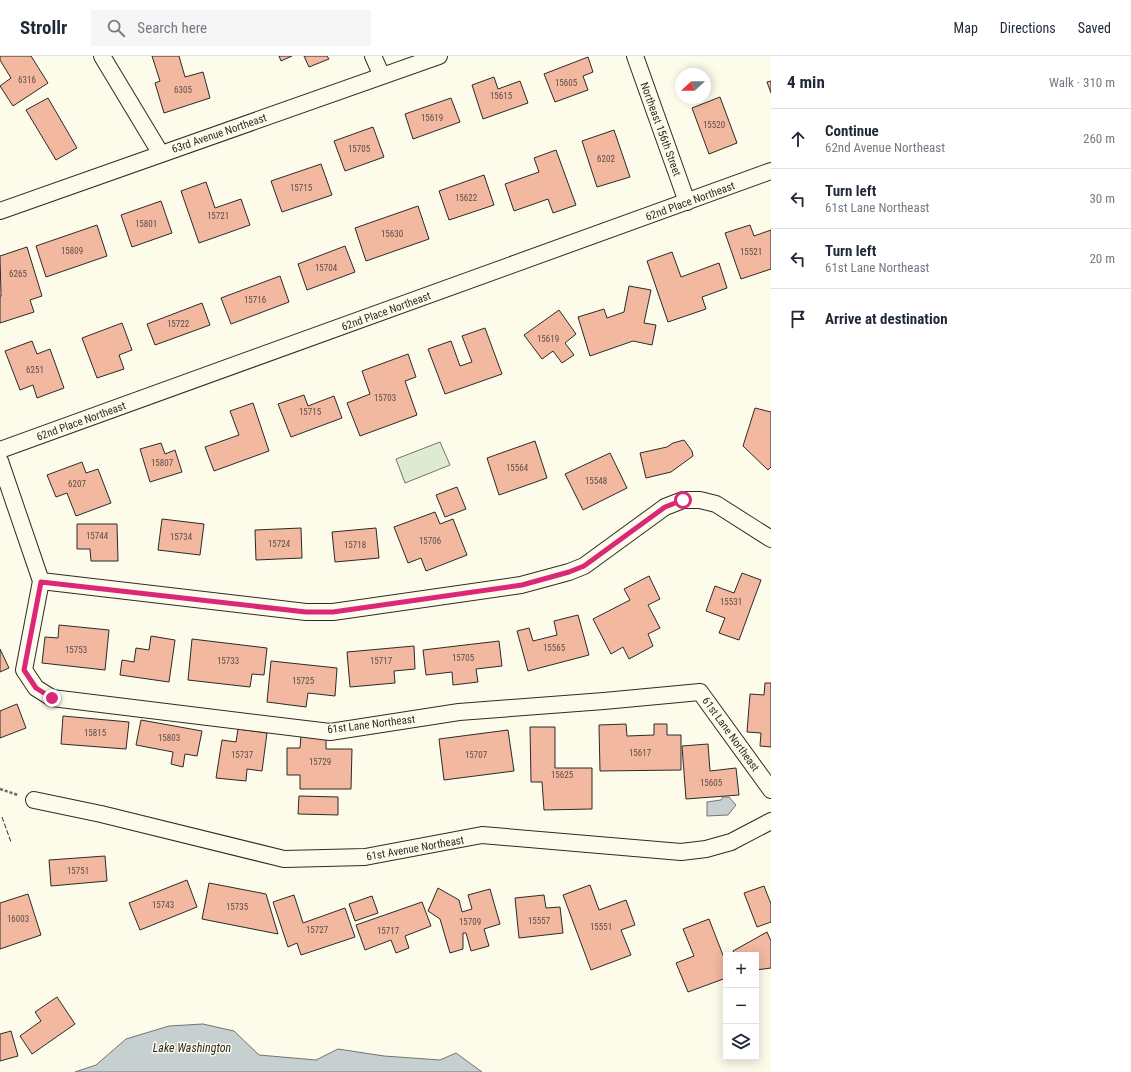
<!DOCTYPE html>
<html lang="en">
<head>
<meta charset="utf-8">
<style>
	:root { --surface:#fff; --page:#f6f6f7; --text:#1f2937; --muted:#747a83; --line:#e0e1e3 }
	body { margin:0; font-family:"Roboto Condensed",sans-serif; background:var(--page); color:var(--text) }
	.controls { position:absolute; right:12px; bottom:12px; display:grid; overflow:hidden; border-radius:0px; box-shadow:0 2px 10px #0003 }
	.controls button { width:36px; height:36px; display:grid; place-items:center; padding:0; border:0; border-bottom:1px solid var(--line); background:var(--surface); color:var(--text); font:20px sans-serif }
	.compass { position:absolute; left:675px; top:12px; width:36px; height:36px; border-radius:50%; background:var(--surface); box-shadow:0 2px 10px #0003; rotate:249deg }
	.stop { position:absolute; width:12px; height:12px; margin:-9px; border:3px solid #db2777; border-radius:50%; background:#fff }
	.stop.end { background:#db2777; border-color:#fff; box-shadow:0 1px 4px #0008 }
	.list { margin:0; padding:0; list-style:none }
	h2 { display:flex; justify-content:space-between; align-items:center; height:52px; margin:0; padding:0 16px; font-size:17px }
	h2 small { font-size:13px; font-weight:400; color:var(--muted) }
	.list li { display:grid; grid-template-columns:26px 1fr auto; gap:12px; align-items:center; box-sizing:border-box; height:60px; padding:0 16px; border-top:1px solid var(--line) }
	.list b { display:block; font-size:15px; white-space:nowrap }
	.list p { margin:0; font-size:13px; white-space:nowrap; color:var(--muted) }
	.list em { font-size:13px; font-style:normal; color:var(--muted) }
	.icon { flex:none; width:22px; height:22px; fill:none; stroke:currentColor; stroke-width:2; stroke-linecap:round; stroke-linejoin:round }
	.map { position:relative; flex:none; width:771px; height:1016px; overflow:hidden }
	header { display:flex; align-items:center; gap:24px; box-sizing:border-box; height:56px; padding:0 20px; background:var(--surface); border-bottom:1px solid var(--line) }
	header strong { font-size:19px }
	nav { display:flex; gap:22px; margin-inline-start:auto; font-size:14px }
	.search { width:280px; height:36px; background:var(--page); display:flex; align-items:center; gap:10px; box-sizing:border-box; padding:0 14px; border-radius:0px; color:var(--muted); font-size:15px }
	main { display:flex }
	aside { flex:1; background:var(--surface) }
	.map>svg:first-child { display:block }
	.green { fill:#deebd1; stroke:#74746e }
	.water { fill:#c7d0d0; stroke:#74746e }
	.building { fill:#f2b8a0; stroke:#2b2b2b }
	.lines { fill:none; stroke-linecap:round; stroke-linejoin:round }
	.minor-casing { stroke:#2b2b2b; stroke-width:18 }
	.path { stroke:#6a6964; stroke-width:2.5; stroke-dasharray:3 2; stroke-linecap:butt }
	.minor { stroke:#fdfbea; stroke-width:16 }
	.fence { stroke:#2b2b2b; stroke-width:1; stroke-dasharray:5 2; stroke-linecap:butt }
	.route { stroke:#db2777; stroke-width:5 }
	.labels { text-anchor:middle; stroke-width:3; stroke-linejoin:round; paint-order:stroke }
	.number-label { font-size:9px; fill:#5d4e48 }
	.street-label { font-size:11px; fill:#2b2b2b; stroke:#fdfbea }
	.water-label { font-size:12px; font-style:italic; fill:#2b2b2b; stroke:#fdfbea }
</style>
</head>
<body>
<header>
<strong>Strollr</strong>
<div class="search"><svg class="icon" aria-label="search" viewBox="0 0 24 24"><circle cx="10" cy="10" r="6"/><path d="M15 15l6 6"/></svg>Search here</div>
<nav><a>Map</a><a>Directions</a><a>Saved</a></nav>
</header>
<main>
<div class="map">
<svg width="771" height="1016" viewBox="0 0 771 1016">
	<rect width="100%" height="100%" fill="#fdfbea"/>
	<!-- green -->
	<path class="green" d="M 440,386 L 450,409 L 405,427 L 396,403 Z"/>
	<!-- water -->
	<path class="water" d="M 723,741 L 729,741 L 736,749 L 728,759 L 707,760 L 707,746 L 721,744 Z
		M 203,968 L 234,975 L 259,999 L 316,1004 L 338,993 L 384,1000 L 440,1004 L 456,997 L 482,1016 L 75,1016 L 96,1009 L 126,983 L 169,970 Z"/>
	<!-- building -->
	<path class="building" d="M 0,0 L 31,0 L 48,27 L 13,50 L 0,30 L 11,22 L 0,4 Z
		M 152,0 L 179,0 L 185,21 L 203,16 L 210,42 L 164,57 L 155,27 L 160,25 Z
		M 279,0 L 292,0 L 281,5 Z
		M 304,0 L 327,0 L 329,3 L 309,11 Z
		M 588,1 L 593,16 L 583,20 L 588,34 L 555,46 L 544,18 Z
		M 494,21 L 498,33 L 520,25 L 528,47 L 483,63 L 472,29 Z
		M 771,25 L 771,37 L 767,26 Z
		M 720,41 L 737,87 L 709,98 L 692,52 Z
		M 48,42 L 77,92 L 56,104 L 26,54 Z
		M 451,42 L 460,66 L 413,83 L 405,58 Z
		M 373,71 L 384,101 L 345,115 L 334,85 Z
		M 614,74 L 630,121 L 597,131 L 582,85 Z
		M 556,94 L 576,149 L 553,157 L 548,143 L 514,155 L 505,128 L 539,116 L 534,102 Z
		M 321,108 L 332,139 L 282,156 L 271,125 Z
		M 484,119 L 494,149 L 449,164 L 439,135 Z
		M 206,126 L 215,152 L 241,143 L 250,169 L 199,187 L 181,135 Z
		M 161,145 L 172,177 L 132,191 L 121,159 Z
		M 418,150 L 429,183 L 366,205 L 355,172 Z
		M 97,169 L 107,200 L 46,221 L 36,190 Z
		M 750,169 L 754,180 L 771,174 L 771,213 L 741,223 L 725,177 Z
		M 345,190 L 355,216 L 307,234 L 298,208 Z
		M 27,191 L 42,240 L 30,244 L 34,256 L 0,267 L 0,240 L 1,240 L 0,200 Z
		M 672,196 L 681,221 L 719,207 L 727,232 L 702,241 L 706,253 L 668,266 L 647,205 Z
		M 280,220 L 289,246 L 231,268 L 221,242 Z
		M 629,230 L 651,234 L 644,267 L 656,269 L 652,289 L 633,285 L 590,300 L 578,261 L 604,253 L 607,262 L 624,256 Z
		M 202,247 L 210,269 L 155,289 L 147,268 Z
		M 559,254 L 576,278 L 565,287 L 574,299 L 562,307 L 553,295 L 542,303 L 524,279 Z
		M 122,267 L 132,294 L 119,299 L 124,313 L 97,322 L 82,282 Z
		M 485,272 L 502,318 L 445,338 L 428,293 L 451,285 L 460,310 L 472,306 L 462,280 Z
		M 32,285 L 37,298 L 50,293 L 64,332 L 37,342 L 33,329 L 20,334 L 5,295 Z
		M 408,298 L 416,321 L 405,325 L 417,359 L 360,380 L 347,347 L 370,338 L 362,315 Z
		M 304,339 L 308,350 L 334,340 L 342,362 L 291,381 L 278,348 Z
		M 253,347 L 269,395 L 214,415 L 205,391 L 239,379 L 230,355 Z
		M 755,352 L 771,356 L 771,411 L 768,414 L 743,390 Z
		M 684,384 L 692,395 L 693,400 L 671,416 L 646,422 L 640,397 L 667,391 L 673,387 Z
		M 535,385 L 547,422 L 499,439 L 487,402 Z
		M 161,387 L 165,398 L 175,394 L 182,416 L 150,426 L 140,393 Z
		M 610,397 L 627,432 L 583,454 L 565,418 Z
		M 82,406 L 86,417 L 98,413 L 111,447 L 76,460 L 67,437 L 56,441 L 47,419 Z
		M 457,431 L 466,453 L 445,461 L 436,439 Z
		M 435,456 L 440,468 L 453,463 L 467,499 L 426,515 L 421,502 L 408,507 L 394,471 Z
		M 162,463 L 204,468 L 200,499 L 158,494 Z
		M 77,468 L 117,468 L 118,505 L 91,505 L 90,493 L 77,493 Z
		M 301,472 L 302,502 L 256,504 L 255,474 Z
		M 376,472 L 379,502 L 335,506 L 332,476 Z
		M 742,517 L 761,524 L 739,584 L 719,577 L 725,562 L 706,555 L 715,530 L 734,537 Z
		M 649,520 L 660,543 L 648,549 L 660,572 L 648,578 L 653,590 L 629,603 L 623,591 L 611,598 L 593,563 L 630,544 L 624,533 Z
		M 578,559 L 589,599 L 528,615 L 517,575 L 529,572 L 533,585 L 557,579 L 554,565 Z
		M 59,569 L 109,574 L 105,614 L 42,607 L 45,581 L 58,582 Z
		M 151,580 L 175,584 L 169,626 L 120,619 L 122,604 L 134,606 L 136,592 L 149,594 Z
		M 192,583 L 267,592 L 264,619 L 252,618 L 250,631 L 188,624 Z
		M 499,585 L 502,610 L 476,613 L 478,626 L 453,629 L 452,616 L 426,619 L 423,594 Z
		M 414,590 L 415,613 L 394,615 L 395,627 L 350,631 L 347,596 Z
		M 0,593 L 9,612 L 0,616 Z
		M 271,605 L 337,612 L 335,640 L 308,637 L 306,651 L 267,646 Z
		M 765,627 L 771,627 L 771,691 L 760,690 L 761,677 L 747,676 L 750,638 L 764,639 Z
		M 17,648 L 26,672 L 0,682 L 0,655 Z
		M 63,660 L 129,666 L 126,693 L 61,688 Z
		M 141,664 L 202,675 L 197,700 L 185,698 L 183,711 L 171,708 L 173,696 L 136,689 Z
		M 626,668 L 627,680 L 654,679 L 654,668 L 667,668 L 667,679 L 681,679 L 681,714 L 600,715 L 599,669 Z
		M 530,671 L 555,671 L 555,712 L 592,712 L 592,753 L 544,754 L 542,726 L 531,726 Z
		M 238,673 L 267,677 L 262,715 L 247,713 L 246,725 L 216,722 L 222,684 L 236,686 Z
		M 508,674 L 514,715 L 444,724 L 439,683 Z
		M 301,679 L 326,679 L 326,693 L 352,693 L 351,733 L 300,733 L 300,719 L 287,719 L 287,692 L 300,692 Z
		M 708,688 L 710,715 L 736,712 L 739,739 L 686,743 L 682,690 Z
		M 299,740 L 338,741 L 338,759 L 298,758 Z
		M 105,800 L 107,825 L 51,830 L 49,804 Z
		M 187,824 L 197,851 L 140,874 L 129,847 Z
		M 209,827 L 266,838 L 278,878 L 202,863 Z
		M 590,829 L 599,854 L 626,844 L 635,869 L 621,874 L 631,899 L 591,914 L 563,839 Z
		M 764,830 L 771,848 L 771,866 L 757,871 L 744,837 Z
		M 438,832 L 459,844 L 462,856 L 472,853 L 468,839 L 490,833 L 500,868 L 484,873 L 489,890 L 471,895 L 466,877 L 463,877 L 463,893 L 450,897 L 440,863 L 428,855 Z
		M 28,838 L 41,879 L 0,893 L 0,847 Z
		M 294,839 L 303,867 L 345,852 L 355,881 L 301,899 L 297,887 L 288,891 L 273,846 Z
		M 544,839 L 546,852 L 560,851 L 563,877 L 519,882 L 515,842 Z
		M 372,840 L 378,857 L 355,865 L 349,848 Z
		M 422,846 L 431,870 L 405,880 L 409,892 L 396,897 L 391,884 L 365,894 L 356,869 Z
		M 709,863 L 726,907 L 726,922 L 688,936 L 676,907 L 694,900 L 683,873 Z
		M 767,876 L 771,885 L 771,912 L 756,914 L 756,899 L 735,899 L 733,895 Z
		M 57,941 L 75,968 L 32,998 L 20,980 L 41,965 L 35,956 Z
		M 11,975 L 18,1000 L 0,1005 L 0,978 Z"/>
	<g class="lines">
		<!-- minor casing -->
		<g class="minor-casing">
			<path id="minor" d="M 102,0 L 161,98
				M 373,0 L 382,20
				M 635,0 L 687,146
				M 0,155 L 439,0
				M 0,394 L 771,115
				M 0,405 L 41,525 L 24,614 L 36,632 L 52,642 L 330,676 L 459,656 L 604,645 L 700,636 L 771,734
				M 41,525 L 306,556 L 333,556 L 521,529 L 569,516 L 584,510 L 665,451 L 683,444 L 700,444 L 716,448 L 771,483
				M 34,744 L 101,758 L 284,803 L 365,801 L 482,779 L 681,796 L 706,793 L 731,786 L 771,765"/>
		</g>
		<!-- path -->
		<path class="path" d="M 0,733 L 18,739"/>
		<!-- minor -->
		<use href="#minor" class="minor"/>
		<!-- fence -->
		<path class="fence" d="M 2,761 L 11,786"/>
	</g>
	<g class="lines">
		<!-- route -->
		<path class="route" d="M 52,642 L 36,632 L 24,614 L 41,526 L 306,556 L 333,556 L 522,529 L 569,516 L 584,510 L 665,451 L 683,444"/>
	</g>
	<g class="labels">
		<!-- number labels -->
		<g class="number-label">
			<text x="27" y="27">6316</text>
			<text x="566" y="30">15605</text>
			<text x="183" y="37">6305</text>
			<text x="501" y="43">15615</text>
			<text x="432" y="65">15619</text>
			<text x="714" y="72">15520</text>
			<text x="359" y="96">15705</text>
			<text x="606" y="106">6202</text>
			<text x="301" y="135">15715</text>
			<text x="466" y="145">15622</text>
			<text x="218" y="163">15721</text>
			<text x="146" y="171">15801</text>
			<text x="392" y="181">15630</text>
			<text x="72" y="198">15809</text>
			<text x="751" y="199">15521</text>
			<text x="326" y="215">15704</text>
			<text x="18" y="221">6265</text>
			<text x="255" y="247">15716</text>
			<text x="178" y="271">15722</text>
			<text x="548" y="286">15619</text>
			<text x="35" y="317">6251</text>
			<text x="385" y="345">15703</text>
			<text x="310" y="359">15715</text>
			<text x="162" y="410">15807</text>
			<text x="517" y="415">15564</text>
			<text x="596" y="428">15548</text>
			<text x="77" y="431">6207</text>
			<text x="97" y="483">15744</text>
			<text x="181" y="484">15734</text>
			<text x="430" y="488">15706</text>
			<text x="279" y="491">15724</text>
			<text x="355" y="492">15718</text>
			<text x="731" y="549">15531</text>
			<text x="554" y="595">15565</text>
			<text x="76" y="597">15753</text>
			<text x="463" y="605">15705</text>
			<text x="228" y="608">15733</text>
			<text x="381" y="608">15717</text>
			<text x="303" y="628">15725</text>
			<text x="95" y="680">15815</text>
			<text x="169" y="685">15803</text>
			<text x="640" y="700">15617</text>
			<text x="242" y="702">15737</text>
			<text x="476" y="702">15707</text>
			<text x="320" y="709">15729</text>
			<text x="562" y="722">15625</text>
			<text x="711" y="730">15605</text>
			<text x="78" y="818">15751</text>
			<text x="163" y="852">15743</text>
			<text x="237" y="854">15735</text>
			<text x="18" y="866">16003</text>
			<text x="539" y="868">15557</text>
			<text x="470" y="869">15709</text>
			<text x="601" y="874">15551</text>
			<text x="317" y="877">15727</text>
			<text x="388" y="878">15717</text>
		</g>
		<!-- street labels -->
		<g class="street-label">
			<text transform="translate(661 73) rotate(70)" y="4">Northeast 156th Street</text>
			<text transform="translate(219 77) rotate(-19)" y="4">63rd Avenue Northeast</text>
			<text transform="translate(690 145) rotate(-20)" y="4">62nd Place Northeast</text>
			<text transform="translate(386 255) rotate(-20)" y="4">62nd Place Northeast</text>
			<text transform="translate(81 365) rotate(-20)" y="4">62nd Place Northeast</text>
			<text transform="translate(371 668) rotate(-7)" y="4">61st Lane Northeast</text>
			<text transform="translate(731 678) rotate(54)" y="4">61st Lane Northeast</text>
			<text transform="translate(415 792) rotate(-10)" y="4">61st Avenue Northeast</text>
		</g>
		<!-- water labels -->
		<g class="water-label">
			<text x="192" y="996">Lake Washington</text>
		</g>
	</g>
</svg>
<div class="controls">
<button>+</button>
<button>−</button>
<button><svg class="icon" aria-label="layers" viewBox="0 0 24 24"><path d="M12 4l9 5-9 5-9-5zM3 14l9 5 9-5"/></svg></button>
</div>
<svg class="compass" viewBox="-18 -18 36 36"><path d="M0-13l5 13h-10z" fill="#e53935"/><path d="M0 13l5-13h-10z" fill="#747a83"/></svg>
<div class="stop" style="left:683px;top:444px"></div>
<div class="stop end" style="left:52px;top:642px"></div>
</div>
<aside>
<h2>4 min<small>Walk · 310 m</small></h2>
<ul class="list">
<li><svg class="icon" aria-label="ahead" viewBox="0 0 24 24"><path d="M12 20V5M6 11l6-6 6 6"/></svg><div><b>Continue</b><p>62nd Avenue Northeast</p></div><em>260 m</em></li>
<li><svg class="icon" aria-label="left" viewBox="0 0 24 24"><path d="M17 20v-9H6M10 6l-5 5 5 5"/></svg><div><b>Turn left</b><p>61st Lane Northeast</p></div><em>30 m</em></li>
<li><svg class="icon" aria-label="left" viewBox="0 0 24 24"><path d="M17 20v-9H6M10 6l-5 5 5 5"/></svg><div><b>Turn left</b><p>61st Lane Northeast</p></div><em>20 m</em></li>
<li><svg class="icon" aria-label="arrive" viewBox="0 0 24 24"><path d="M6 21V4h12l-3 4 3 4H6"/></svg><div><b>Arrive at destination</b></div></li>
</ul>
</aside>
</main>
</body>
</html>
